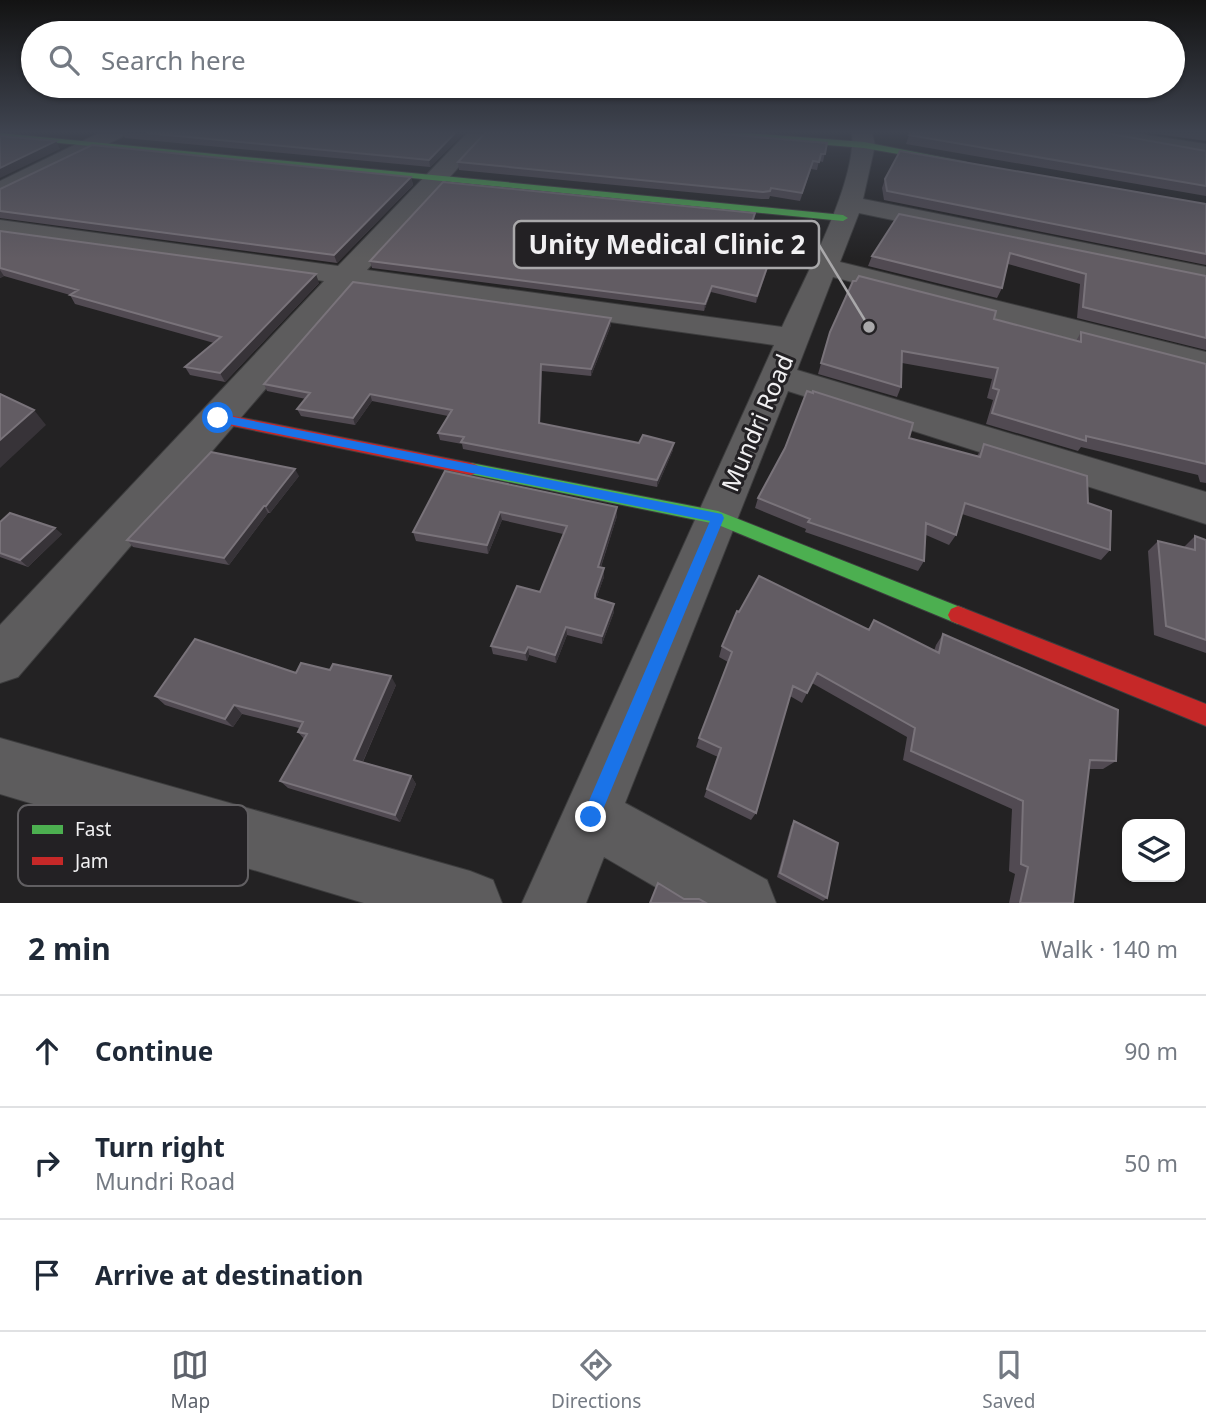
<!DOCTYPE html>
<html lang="en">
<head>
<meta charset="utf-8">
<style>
	:root { --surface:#fff; --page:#f2f2f3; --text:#1f2937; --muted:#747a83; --line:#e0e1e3; --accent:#5d626b }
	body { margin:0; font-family:"Noto Sans",sans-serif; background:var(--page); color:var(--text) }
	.controls { position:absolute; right:21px; bottom:21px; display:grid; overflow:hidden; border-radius:14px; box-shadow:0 2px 5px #0004 }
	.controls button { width:63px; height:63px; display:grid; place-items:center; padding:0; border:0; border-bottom:2px solid var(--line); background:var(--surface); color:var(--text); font:35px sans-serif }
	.stop { position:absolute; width:21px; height:21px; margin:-16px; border:5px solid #1a73e8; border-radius:50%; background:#fff }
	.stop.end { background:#1a73e8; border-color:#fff; box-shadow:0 2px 7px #0008 }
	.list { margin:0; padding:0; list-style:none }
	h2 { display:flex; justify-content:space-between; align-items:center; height:91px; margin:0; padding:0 28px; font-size:30px }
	h2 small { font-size:23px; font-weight:400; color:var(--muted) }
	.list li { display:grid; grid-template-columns:46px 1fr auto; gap:21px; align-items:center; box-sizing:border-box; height:112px; padding:0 28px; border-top:2px solid var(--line) }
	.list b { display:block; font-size:26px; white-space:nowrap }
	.list p { margin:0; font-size:23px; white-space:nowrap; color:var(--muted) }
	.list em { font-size:23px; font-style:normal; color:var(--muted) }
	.icon { flex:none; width:38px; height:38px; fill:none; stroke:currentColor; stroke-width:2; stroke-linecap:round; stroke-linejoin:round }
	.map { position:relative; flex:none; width:1206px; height:903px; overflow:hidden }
	.search { position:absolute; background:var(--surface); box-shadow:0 2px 5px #0004; left:21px; right:21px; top:21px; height:77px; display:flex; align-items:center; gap:18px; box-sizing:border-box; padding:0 24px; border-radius:38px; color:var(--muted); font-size:26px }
	.sheet { height:427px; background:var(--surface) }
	nav { display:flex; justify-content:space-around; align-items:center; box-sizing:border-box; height:98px; border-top:2px solid var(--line); background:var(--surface); font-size:19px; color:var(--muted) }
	nav a { display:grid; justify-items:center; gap:4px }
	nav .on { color:var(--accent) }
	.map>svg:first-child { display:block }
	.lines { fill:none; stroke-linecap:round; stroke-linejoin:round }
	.street-casing { stroke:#3d3d3e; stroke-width:2 }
	.fast-casing { stroke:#3d3d3e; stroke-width:2 }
	.jam-casing { stroke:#3d3d3e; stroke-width:2 }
	.street { fill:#5d5c5d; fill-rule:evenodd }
	.fast { fill:#4caf50; fill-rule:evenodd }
	.jam { fill:#c62828; fill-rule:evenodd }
	.wall { fill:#514a52 }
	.shaded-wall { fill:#373338 }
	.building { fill:#625c63; stroke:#79737a; stroke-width:2 }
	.route { fill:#1a73e8 }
	.labels { text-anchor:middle; stroke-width:6; stroke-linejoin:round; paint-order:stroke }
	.street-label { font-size:24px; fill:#f1f0f2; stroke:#232124 }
	.key { fill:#232124; stroke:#615f62; stroke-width:2 }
	.key-label { font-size:19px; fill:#f1f0f2 }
	.leader { fill:none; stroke:#a9a8aa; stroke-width:2.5 }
	.callout-dot { fill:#a9a8aa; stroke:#232124; stroke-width:2.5 }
	.callout { fill:#232124; stroke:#a9a8aa; stroke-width:2.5 }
	.callout-label { font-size:26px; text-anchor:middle; font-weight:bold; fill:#f1f0f2 }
</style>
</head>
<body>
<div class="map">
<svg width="1206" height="903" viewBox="0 0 1206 903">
	<rect width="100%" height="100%" fill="#232223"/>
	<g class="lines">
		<!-- street casing -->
		<g class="street-casing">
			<path id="street" d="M 99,133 L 125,133 L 122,137 L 0,197 L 0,181 Z
				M 467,133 L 489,133 L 367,270 L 782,327 C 804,279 857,182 852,133 L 872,133 L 875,145 L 863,199 L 1206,267 L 1206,285 L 859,213 L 840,262 L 1206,352 L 1206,374 L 833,277 L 797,370 L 1206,492 L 1206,524 L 788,391 L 625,803 L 767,880 L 776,903 L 683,903 L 604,857 L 586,903 L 522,903 L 774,345 L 354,286 L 18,677 L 0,683 L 0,625 L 324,281 L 0,236 L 0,220 L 338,266 Z
				M 1087,133 L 1134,133 L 1206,144 L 1206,158 L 1097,139 L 1090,137 Z
				M 0,738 L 470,871 L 493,880 L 502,903 L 364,903 L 0,794 Z"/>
		</g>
		<!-- fast casing -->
		<g class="fast-casing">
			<path id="fast" d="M 0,133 L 843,215 L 848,218 L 843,221 L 0,137 Z
				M 717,133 L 748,133 L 864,142 L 966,162 L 961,165 L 864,148 L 721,136 Z
				M 471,463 L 718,511 L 965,609 L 968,615 L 965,621 L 958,624 L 716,524 L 465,473 L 463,469 L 465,465 Z"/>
		</g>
		<!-- jam casing -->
		<g class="jam-casing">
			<path id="jam" d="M 218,413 L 471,463 L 477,465 L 479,469 L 477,473 L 471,475 L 213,422 L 211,418 L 213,414 Z
				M 958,606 L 1206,704 L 1206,726 L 951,621 L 948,615 L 951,609 Z"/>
		</g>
		<!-- street -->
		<use href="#street" class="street"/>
		<!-- fast -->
		<use href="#fast" class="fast"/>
		<!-- jam -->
		<use href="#jam" class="jam"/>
	</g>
	<!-- wall -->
	<path class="wall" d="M 122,133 L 464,133 L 430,167 L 125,138 Z
		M 1150,133 L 1206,133 L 1206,141 Z
		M 722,134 L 827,143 L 823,162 L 819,161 L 817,170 L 811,169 L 800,201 L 770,196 L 769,199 L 761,199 L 459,170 L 458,162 Z
		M 909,135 L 1206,151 L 1206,196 L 906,144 Z
		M 411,177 L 413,185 L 337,263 L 0,218 L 0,189 Z
		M 885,179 L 1206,204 L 1206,265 L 884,200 L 882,188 Z
		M 755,213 L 754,220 L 743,251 L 770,259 L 756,303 L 711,292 L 704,311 L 372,268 L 370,261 Z
		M 899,214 L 1206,276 L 1206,350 L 1077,318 L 1080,284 L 1008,264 L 1002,288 L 997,298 L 868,266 L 872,256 Z
		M 0,231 L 319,283 L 225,382 L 190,375 L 185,367 L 214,343 L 75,304 L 70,295 L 4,276 L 0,278 Z
		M 994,319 L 1076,341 L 1081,332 L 1206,364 L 1206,483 L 1200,482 L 1198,475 L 1081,447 L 1078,451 L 986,424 L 993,400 L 987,398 L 992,379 L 902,363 L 901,387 L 897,397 L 818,374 L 830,332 Z
		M 611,325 L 591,376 L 542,371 L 540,424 L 673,450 L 657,487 L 463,449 L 462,444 L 440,440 L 438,433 L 448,416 L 372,401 L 355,425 L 301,416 L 297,409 L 306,399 L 267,391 L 264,384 Z
		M 909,438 L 977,456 L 984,444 L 1088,503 L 1110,550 L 1101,560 L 962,514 L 956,535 L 949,545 L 926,535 L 924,561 L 918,571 L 805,532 L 806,529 L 755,508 L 758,498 Z
		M 445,471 L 617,516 L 601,567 L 604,577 L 596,599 L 614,612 L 602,644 L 567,635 L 556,663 L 529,655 L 527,661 L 493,654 L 491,646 L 540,592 L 563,534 L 502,520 L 488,554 L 416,541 L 413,532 Z
		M 299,476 L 270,513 L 268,513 L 229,565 L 133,547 L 127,540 Z
		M 0,522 L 62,534 L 28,567 L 0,557 Z
		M 1195,536 L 1206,540 L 1206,653 L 1154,635 L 1148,551 L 1158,541 L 1184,547 Z
		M 739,612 L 868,630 L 874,620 L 934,651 L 936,645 L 943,634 L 1116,761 L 1103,769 L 1089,769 L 1073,903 L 1009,903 L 1015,874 L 1009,871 L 1012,809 L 903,760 L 907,737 L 812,683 L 802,703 L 790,696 L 756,813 L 751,820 L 704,797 L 718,757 L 696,747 L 699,738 L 728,662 L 719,657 L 722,646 Z
		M 296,673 L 396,685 L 363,762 L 411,776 L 416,784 L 400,822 L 288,788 L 280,781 L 304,739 L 298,732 L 299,728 L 242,714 L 233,727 L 165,705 L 155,696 Z
		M 794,821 L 827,898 L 823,901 L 777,877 L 791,826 Z"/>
	<!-- shaded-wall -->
	<path class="shaded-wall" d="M 455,133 L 464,133 L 430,167 L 429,160 Z
		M 56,141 L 60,149 L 0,178 L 0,168 Z
		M 411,177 L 413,185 L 337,263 L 334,255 Z
		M 755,213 L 754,220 L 741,257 L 742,251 Z
		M 770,259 L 769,265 L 756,303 L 757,296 Z
		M 0,270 L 4,276 L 0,278 Z
		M 316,274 L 319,283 L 225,382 L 220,373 Z
		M 712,286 L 711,292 L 704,311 L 705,304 Z
		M 611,318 L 611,325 L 591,376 L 591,369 Z
		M 541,364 L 542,371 L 540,430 L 539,423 Z
		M 370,394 L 372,401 L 355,425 L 353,418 Z
		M 34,410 L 46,425 L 0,468 L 0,440 Z
		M 674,443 L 673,450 L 657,487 L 657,480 Z
		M 295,469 L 299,476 L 270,513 L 266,506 Z
		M 264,506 L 268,513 L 229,565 L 224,558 Z
		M 617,507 L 617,516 L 598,575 L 598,567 Z
		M 500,512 L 502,520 L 488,554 L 487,545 Z
		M 55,528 L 62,534 L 28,567 L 20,560 Z
		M 604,568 L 604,577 L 595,602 L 595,594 Z
		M 614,604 L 614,612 L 602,644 L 602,636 Z
		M 566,627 L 567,635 L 556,663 L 555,655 Z
		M 528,647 L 529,655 L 527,661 L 525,653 Z
		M 391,676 L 396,685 L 360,768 L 354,760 Z
		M 234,705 L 242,714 L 233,727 L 225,719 Z
		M 411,776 L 416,784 L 400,822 L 395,815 Z"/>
	<!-- building -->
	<path class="building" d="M 147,133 L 455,133 L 429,160 Z
		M 485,133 L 717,133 L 722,134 L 827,143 L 825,154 L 821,154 L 819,162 L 813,161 L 802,193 L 771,188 L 770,191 L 763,192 L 458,162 Z
		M 910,133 L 1106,133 L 1206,151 L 1206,186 L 909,135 Z
		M 0,136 L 56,141 L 0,168 Z
		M 92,145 L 411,177 L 334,255 L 0,211 L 0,189 Z
		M 900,151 L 1206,204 L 1206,254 L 887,191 L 885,179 Z
		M 443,182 L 755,213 L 742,251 L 770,259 L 757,296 L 712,286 L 705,304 L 370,261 Z
		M 899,214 L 1206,276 L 1206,338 L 1083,307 L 1086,274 L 1010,253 L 1002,288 L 872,256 Z
		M 0,231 L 316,274 L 220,373 L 185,367 L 221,337 L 70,295 L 78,290 L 0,268 Z
		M 859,276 L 996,311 L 994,319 L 1081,342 L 1081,332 L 1206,364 L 1206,464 L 1086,436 L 1086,441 L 992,413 L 999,390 L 993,388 L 998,368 L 902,351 L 901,387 L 821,363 L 830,332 L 853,281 L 856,281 Z
		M 353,282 L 611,318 L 591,369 L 541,364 L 539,423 L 639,443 L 643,435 L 674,443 L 657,480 L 461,442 L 464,437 L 438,433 L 452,410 L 370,394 L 353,418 L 297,409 L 310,393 L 264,384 Z
		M 807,391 L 813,393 L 813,391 L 913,423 L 909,438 L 980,457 L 984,444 L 1087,476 L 1088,503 L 1111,511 L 1110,550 L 965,503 L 956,535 L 926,523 L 924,561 L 808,522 L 810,519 L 758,498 L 785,448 Z
		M 0,394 L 34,410 L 0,440 Z
		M 211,452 L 295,469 L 266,506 L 264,506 L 224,558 L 127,540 Z
		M 445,471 L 617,507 L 598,567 L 604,568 L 595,594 L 595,598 L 614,604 L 602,636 L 566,627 L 555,655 L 528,647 L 525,653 L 491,646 L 517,586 L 540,592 L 567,526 L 500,512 L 487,545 L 413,532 Z
		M 10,513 L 55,528 L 20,560 L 0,553 L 0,522 Z
		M 1195,536 L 1206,540 L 1206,640 L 1166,626 L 1158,541 L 1195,550 Z
		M 759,576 L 869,630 L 874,620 L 939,653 L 943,634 L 1118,710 L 1116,761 L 1090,760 L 1073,903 L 1020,903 L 1028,867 L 1021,864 L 1023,801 L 911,751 L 915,728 L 817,673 L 807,693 L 793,686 L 756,813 L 707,789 L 721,748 L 699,738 L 732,652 L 722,646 L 737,611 L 739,612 Z
		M 195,639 L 296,673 L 301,663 L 330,670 L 333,664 L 391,676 L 354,760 L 411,776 L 395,815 L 280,781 L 307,734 L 298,732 L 303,722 L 234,705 L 225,719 L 155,696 Z
		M 794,821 L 838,843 L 827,898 L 780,873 Z
		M 658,883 L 684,899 L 699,899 L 706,903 L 650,903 Z"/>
	<!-- sky -->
	<linearGradient id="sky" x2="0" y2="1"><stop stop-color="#131313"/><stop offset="0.51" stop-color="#3f4450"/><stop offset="1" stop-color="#3f4450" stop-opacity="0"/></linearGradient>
	<rect width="1206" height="259" fill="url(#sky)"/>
	<!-- route -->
	<path class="route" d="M 218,414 L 722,514 L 724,518 L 597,824 L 591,826 L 585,824 L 582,817 L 710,521 L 214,421 L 212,418 Z"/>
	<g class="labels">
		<!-- street labels -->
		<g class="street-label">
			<text transform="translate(758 423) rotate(-67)" y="8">Mundri Road</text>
		</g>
	</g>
	<!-- legend -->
	<rect x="18" y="805" width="230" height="81" rx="10" class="key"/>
	<rect x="32" y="825" width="31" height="9" fill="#4caf50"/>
	<rect x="32" y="857" width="31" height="8" fill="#c62828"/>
	<g class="key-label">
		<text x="75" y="836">Fast</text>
		<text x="75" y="868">Jam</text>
	</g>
	<!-- callouts -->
	<path class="leader" d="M869 327L819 245"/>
	<circle class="callout-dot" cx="869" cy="327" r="7"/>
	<rect class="callout" x="514" y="221" width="305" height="47" rx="7"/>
	<g class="callout-label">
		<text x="667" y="254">Unity Medical Clinic 2</text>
	</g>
</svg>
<div class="controls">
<button><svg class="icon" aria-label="layers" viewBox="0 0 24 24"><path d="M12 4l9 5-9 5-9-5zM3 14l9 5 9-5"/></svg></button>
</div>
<div class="stop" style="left:218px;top:418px"></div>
<div class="stop end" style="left:591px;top:817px"></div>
<div class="search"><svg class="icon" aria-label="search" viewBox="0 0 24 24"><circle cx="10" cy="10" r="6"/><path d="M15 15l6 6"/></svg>Search here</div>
</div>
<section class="sheet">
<h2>2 min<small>Walk · 140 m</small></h2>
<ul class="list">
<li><svg class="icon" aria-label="ahead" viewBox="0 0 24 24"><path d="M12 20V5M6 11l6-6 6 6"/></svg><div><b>Continue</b></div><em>90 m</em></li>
<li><svg class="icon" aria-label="right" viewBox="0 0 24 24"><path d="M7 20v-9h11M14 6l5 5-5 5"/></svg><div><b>Turn right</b><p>Mundri Road</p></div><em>50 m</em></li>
<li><svg class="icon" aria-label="arrive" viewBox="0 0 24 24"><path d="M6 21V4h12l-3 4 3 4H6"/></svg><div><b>Arrive at destination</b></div></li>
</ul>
</section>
<nav>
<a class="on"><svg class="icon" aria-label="map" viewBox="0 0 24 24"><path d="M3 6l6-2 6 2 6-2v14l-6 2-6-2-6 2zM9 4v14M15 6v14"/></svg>Map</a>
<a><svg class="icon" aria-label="directions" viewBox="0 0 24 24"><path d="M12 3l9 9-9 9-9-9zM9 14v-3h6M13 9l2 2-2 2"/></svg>Directions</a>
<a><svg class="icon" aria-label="saved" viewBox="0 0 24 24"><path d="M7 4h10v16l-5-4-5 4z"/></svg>Saved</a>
</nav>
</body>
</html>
